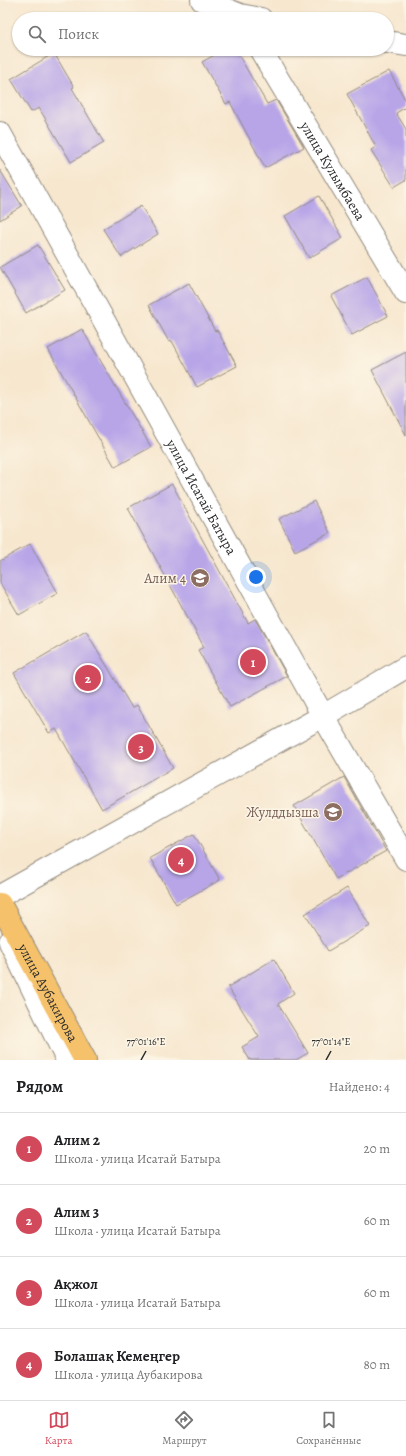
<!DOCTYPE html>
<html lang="ru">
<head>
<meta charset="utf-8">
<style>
	:root { --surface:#fff; --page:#f2f2f2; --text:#202124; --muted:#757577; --line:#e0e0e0; --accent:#d1495b }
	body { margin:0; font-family:Alegreya,serif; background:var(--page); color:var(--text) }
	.you { position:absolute; left:256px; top:577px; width:14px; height:14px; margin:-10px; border:3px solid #fff; border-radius:50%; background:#1a73e8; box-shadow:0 0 0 6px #1a73e833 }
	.badge { display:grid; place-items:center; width:26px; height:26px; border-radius:50%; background:var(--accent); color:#fff; font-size:13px; font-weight:700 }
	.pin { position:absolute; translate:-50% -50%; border:2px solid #fff; box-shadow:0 1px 4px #0006 }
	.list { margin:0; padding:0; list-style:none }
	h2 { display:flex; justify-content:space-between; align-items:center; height:52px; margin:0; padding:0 16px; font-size:17px }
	h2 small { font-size:13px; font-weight:400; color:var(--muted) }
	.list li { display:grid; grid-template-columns:26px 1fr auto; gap:12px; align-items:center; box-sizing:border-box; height:72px; padding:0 16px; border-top:1px solid var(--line) }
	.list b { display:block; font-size:15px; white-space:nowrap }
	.list p { margin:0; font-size:13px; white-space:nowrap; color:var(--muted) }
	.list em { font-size:13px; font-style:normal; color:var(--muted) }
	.icon { flex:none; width:22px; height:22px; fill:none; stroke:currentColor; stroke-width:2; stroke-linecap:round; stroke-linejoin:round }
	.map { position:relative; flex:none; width:406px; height:1060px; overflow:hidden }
	.search { position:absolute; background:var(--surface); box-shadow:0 1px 3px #0004; left:12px; right:12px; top:12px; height:44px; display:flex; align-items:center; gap:10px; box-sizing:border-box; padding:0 14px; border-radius:22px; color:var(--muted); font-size:15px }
	.sheet { height:340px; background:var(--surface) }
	nav { display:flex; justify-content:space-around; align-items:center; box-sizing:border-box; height:56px; border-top:1px solid var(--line); background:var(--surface); font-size:11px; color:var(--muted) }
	nav a { display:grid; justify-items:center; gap:2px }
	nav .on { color:var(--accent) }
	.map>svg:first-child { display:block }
	.building { fill:#b7a5e8 }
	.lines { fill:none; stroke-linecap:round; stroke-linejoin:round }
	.minor-casing { stroke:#91897d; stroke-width:24 }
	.major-casing { stroke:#91897d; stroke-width:24 }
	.minor { stroke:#fff; stroke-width:22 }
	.major { stroke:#f5c16b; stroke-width:22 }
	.ticks { fill:none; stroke:#2b2b2b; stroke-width:1.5 }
	.labels { text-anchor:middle; stroke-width:3; stroke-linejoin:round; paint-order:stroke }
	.street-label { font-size:14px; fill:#2b2b2b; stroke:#fcf5e5 }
	.education-label { font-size:14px; fill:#785e54; stroke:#fcf5e5; text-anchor:end }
	.ticks-label { font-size:10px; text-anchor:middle; fill:#2b2b2b; stroke:#fcf5e5; stroke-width:3; stroke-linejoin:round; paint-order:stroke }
</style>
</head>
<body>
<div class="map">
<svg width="406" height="1060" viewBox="0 0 406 1060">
	<rect width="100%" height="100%" fill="#fcf5e5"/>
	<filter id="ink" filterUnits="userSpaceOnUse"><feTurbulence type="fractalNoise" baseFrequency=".025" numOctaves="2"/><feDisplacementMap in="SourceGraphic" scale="8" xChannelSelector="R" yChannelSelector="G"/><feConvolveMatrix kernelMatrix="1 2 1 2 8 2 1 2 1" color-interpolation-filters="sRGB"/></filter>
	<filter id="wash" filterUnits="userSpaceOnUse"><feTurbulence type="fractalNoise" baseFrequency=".012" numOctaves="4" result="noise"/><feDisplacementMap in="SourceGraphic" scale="16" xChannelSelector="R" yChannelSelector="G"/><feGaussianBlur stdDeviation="0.9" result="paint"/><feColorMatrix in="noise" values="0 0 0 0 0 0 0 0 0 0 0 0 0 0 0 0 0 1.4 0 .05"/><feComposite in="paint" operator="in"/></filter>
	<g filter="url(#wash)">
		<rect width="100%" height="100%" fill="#f7e7cf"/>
		<g id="blocks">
			<!-- building -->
			<path class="building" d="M 225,49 L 235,49 L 267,104 L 276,100 L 304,147 L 265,168 L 230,102 L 226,104 L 202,62 Z
				M 54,53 L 74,87 L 72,88 L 104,143 L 71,162 L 39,108 L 31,112 L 11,79 Z
				M 389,71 L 406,101 L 406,107 L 396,113 L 406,129 L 406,180 L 394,187 L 371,150 L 376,147 L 347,94 Z
				M 0,170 L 22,206 L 0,220 Z
				M 319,196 L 343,238 L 309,258 L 285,216 Z
				M 141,206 L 158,234 L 121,257 L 103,229 Z
				M 38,245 L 65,290 L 26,313 L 0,267 Z
				M 367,277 L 388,316 L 352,335 L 331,296 Z
				M 189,283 L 215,331 L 217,330 L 237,366 L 197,387 L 172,341 L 169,342 L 149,305 Z
				M 82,329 L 151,447 L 115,467 L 48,349 Z
				M 406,352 L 406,435 L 372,370 Z
				M 172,484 L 248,623 L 255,619 L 287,676 L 230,707 L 198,650 L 204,647 L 128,508 Z
				M 314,501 L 330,533 L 295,551 L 279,519 Z
				M 30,544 L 58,593 L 19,615 L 0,583 L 0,561 Z
				M 86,631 L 132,708 L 137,705 L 173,768 L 102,809 L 56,729 L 49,733 L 14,673 Z
				M 344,777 L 386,851 L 336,879 L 294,806 Z
				M 194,834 L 220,880 L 176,904 L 150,858 Z
				M 347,888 L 370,926 L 328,951 L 305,914 Z
				M 274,959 L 294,993 L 278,1004 L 308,1053 L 296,1060 L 250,1060 L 242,1047 L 259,1037 L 228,987 Z"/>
		</g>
	</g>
	<g filter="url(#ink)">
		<use href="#blocks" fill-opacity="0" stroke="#91897d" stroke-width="1"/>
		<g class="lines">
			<!-- minor casing -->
			<g class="minor-casing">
				<g id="minor">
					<path d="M 202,0 L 240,15 L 261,19"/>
					<path d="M 387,42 L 406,45"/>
					<path id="s1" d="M 260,49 L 406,293"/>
					<path id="s2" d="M 0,133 L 323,716 L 406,859"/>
					<path d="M 0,896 L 323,716 L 406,667"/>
					<path d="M 10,942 L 67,1060"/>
				</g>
			</g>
			<!-- major casing -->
			<g class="major-casing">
				<g id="major">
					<path id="s3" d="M 0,904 L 85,1060"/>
				</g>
			</g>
			<!-- minor -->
			<use href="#minor" class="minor"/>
			<!-- major -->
			<use href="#major" class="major"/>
		</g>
	</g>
	<!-- ticks -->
	<path class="ticks" d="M 141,1060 L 146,1051M 326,1060 L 331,1051"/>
	<!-- icons -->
	<defs>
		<g id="school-disc" transform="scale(1)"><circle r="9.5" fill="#8d6e63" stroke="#fcf5e5"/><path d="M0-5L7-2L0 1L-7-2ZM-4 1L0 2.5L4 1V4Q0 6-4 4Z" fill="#fff"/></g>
	</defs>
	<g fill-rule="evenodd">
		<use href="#school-disc" x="200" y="578"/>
		<use href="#school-disc" x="333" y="812"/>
	</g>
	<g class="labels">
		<!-- street labels -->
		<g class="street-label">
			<text dy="5" stroke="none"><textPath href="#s1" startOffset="142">улица Кулымбаева</textPath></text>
			<text dy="5" stroke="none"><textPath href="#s2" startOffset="416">улица Исатай Батыра</textPath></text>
			<text dy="5" stroke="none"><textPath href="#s3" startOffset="101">улица Аубакирова</textPath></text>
		</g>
		<!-- education labels -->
		<g class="education-label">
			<text x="186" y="583">Алим 4</text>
			<text x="319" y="817">Жулддызша</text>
		</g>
	</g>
	<g class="ticks-label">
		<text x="146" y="1045">77°01'16"E</text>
		<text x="331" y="1045">77°01'14"E</text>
	</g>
</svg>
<div class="you"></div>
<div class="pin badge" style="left:253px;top:662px">1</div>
<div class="pin badge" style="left:88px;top:678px">2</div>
<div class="pin badge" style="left:141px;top:747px">3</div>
<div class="pin badge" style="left:181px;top:860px">4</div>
<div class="search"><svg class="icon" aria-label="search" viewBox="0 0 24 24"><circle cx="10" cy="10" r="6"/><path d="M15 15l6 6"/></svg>Поиск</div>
</div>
<section class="sheet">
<h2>Рядом<small>Найдено: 4</small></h2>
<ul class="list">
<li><span class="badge">1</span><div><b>Алим 2</b><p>Школа · улица Исатай Батыра</p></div><em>20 m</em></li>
<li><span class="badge">2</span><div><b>Алим 3</b><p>Школа · улица Исатай Батыра</p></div><em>60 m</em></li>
<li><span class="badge">3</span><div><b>Ақжол</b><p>Школа · улица Исатай Батыра</p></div><em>60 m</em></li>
<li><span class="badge">4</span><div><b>Болашақ Кемеңгер</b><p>Школа · улица Аубакирова</p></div><em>80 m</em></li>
</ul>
</section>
<nav>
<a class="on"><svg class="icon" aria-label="map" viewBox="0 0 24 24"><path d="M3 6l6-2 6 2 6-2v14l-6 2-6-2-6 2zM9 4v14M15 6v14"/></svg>Карта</a>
<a><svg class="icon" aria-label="directions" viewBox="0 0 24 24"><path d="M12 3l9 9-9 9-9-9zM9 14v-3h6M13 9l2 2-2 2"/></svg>Маршрут</a>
<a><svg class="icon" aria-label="saved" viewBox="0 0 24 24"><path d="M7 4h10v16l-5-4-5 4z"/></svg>Сохранённые</a>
</nav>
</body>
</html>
